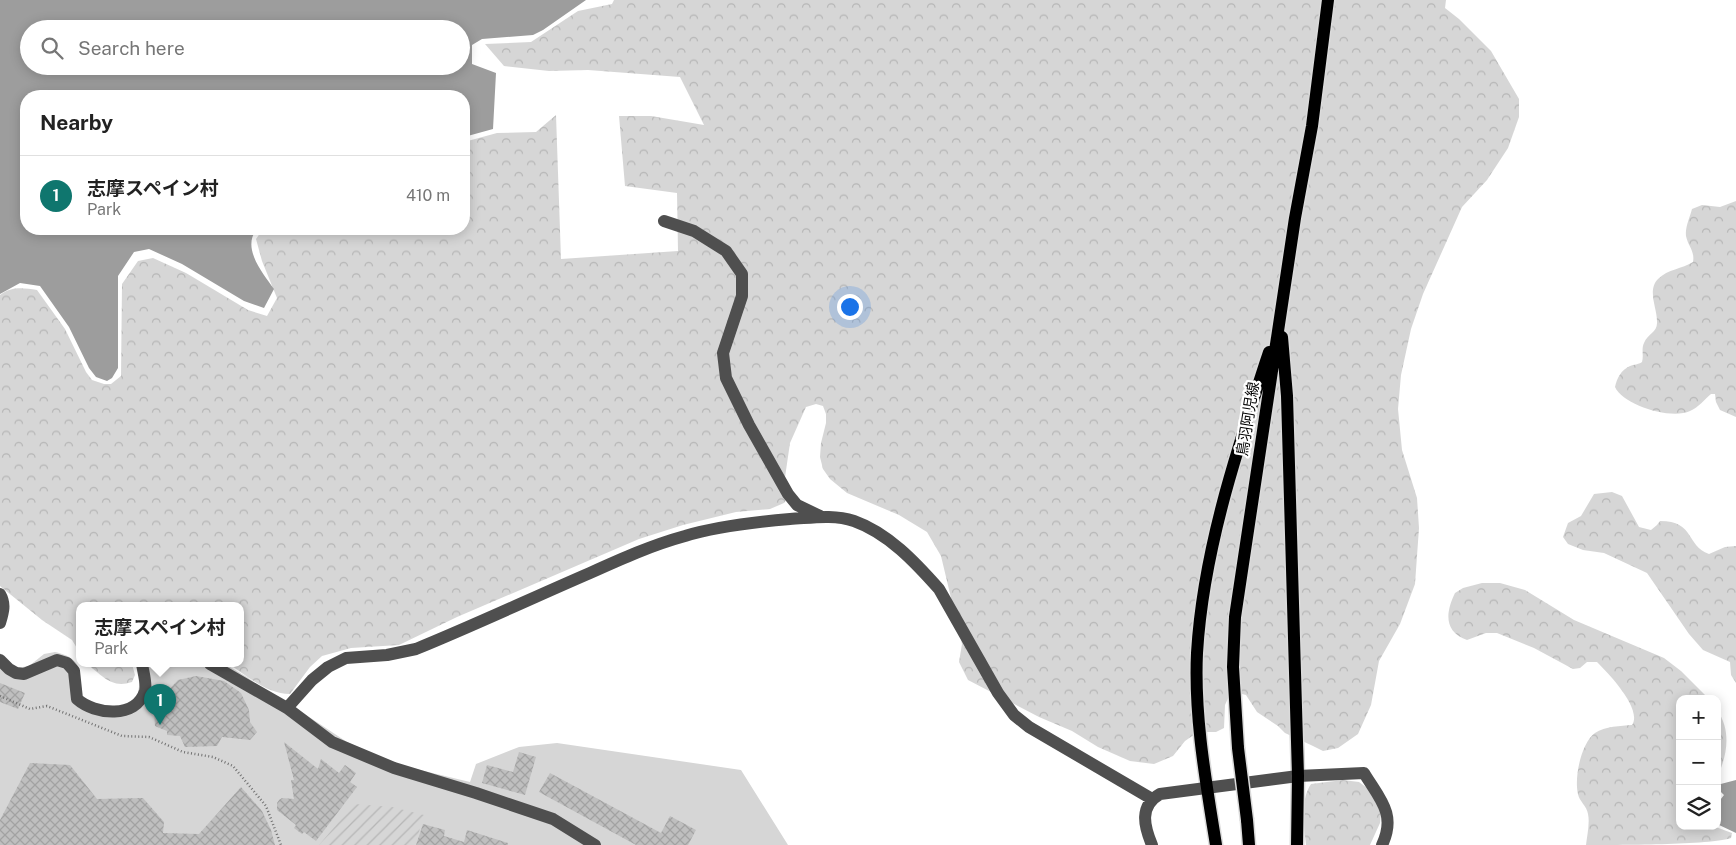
<!DOCTYPE html>
<html lang="en">
<head>
<meta charset="utf-8">
<style>
	:root { --surface:#fff; --page:#f6f6f6; --text:#222; --muted:#767676; --line:#e0e0e0; --accent:#0f766e }
	body { margin:0; font-family:"Public Sans","Noto Sans JP",sans-serif; background:var(--page); color:var(--text) }
	.controls { position:absolute; right:15px; bottom:15px; display:grid; overflow:hidden; border-radius:10px; box-shadow:0 2px 12px #0003 }
	.controls button { width:45px; height:45px; display:grid; place-items:center; padding:0; border:0; border-bottom:1px solid var(--line); background:var(--surface); color:var(--text); font:25px sans-serif }
	.you { position:absolute; left:849px; top:306px; width:18px; height:18px; margin:-12px; border:4px solid #fff; border-radius:50%; background:#1a73e8; box-shadow:0 0 0 8px #1a73e833 }
	.badge { display:grid; place-items:center; width:32px; height:32px; border-radius:50%; background:var(--accent); color:#fff; font-size:16px; font-weight:700 }
	.pin { position:absolute; translate:-50% -41px; filter:drop-shadow(0 1px 2px #0008) }
	.pin::after { content:''; position:absolute; top:26px; width:18px; height:15px; background:inherit; clip-path:polygon(0 0,100% 0,50% 100%) }
	.popup { position:absolute; left:76px; top:602px; width:168px; height:65px; box-sizing:border-box; display:grid; place-content:center; border-radius:10px; background:var(--surface); filter:drop-shadow(0 1px 4px #0005); font-size:16px; white-space:nowrap; color:var(--muted) }
	.popup b { font-size:19px; color:var(--text) }
	.popup::after { content:''; position:absolute; left:50%; top:100%; margin-left:-10px; border:10px solid transparent; border-top-color:var(--surface) }
	.list { margin:0; padding:0; list-style:none }
	h2 { display:flex; justify-content:space-between; align-items:center; height:65px; margin:0; padding:0 20px; font-size:21px }
	h2 small { font-size:16px; font-weight:400; color:var(--muted) }
	.list li { display:grid; grid-template-columns:32px 1fr auto; gap:15px; align-items:center; box-sizing:border-box; height:80px; padding:0 20px; border-top:1px solid var(--line) }
	.list b { display:block; font-size:19px; white-space:nowrap }
	.list p { margin:0; font-size:16px; white-space:nowrap; color:var(--muted) }
	.list em { font-size:16px; font-style:normal; color:var(--muted) }
	.icon { flex:none; width:28px; height:28px; fill:none; stroke:currentColor; stroke-width:2; stroke-linecap:round; stroke-linejoin:round }
	.map { position:relative; flex:none; width:1736px; height:845px; overflow:hidden }
	.search { position:absolute; background:var(--surface); box-shadow:0 2px 12px #0003; left:20px; top:20px; width:450px; height:55px; display:flex; align-items:center; gap:12px; box-sizing:border-box; padding:0 18px; border-radius:28px; color:var(--muted); font-size:19px }
	.panel { position:absolute; background:var(--surface); box-shadow:0 2px 12px #0003; left:20px; top:90px; width:450px; height:145px; border-radius:20px }
	.map>svg:first-child { display:block }
	.forest { fill:url(#forest-crowns) }
	.park { fill:#d6d6d6 }
	.garden { fill:url(#garden-furrows) }
	.water { fill:#9d9d9d; fill-rule:evenodd }
	.building { fill:url(#building-cross-hatch) }
	.lines { fill:none; stroke-linecap:round; stroke-linejoin:round }
	.major-casing { stroke:#dbdbdb; stroke-width:15 }
	.path { stroke:#717171; stroke-width:2.5; stroke-dasharray:1 2.5; stroke-linecap:butt }
	.minor { stroke:#4f4f4f; stroke-width:12 }
	.major { stroke:#000; stroke-width:12 }
	.major-bridge-casing { stroke:#dbdbdb; stroke-width:15; stroke-linecap:butt }
	.major-bridge { stroke:#000; stroke-width:12 }
	.labels { text-anchor:middle; stroke-width:4.5; stroke-linejoin:round; paint-order:stroke }
	.street-label { font-size:15px; fill:#000; stroke:#fff }
</style>
</head>
<body>
<div class="map">
<svg width="1736" height="845" viewBox="0 0 1736 845">
	<defs>
		<pattern id="forest-crowns" width="20" height="18" patternUnits="userSpaceOnUse" patternTransform="scale(1.25)"><rect width="20" height="18" fill="#d6d6d6"/><path d="M2 6a3 3 0 1 1 6 0M12 15a3 3 0 1 1 6 0" fill="none" stroke="#b6b6b6"/></pattern>
		<pattern id="garden-furrows" width="10" height="10" patternUnits="userSpaceOnUse" patternTransform="scale(1.25)"><rect width="10" height="10" fill="#d6d6d6"/><path d="M-1 1l2-2M0 10L10 0M9 11l2-2" fill="none" stroke="#b6b6b6"/></pattern>
		<pattern id="building-cross-hatch" width="8" height="8" patternUnits="userSpaceOnUse" patternTransform="scale(1.25)"><rect width="8" height="8" fill="#bfbfbf"/><path d="M0 0l8 8M0 8l8-8" fill="none" stroke="#a2a2a2"/></pattern>
	</defs>
	<rect width="100%" height="100%" fill="#fff"/>
	<!-- forest -->
	<path class="forest" d="M 614,0 L 1446,0 L 1445,8 L 1459,19 L 1491,51 L 1519,99 L 1519,117 L 1508,148 L 1487,180 L 1462,207 L 1423,294 L 1411,329 L 1401,375 L 1398,409 L 1402,450 L 1417,498 L 1419,528 L 1415,584 L 1400,624 L 1379,661 L 1371,705 L 1358,734 L 1338,748 L 1323,751 L 1313,746 L 1285,733 L 1278,726 L 1257,712 L 1246,695 L 1238,693 L 1229,696 L 1225,705 L 1224,728 L 1216,732 L 1198,732 L 1185,741 L 1173,756 L 1154,764 L 1130,761 L 1098,747 L 1072,731 L 1039,717 L 968,680 L 959,662 L 962,644 L 941,556 L 927,532 L 899,515 L 847,493 L 830,479 L 823,469 L 820,457 L 821,443 L 826,423 L 826,414 L 823,406 L 816,404 L 806,407 L 790,443 L 783,491 L 787,499 L 784,503 L 770,509 L 736,512 L 683,525 L 639,539 L 457,617 L 399,645 L 351,648 L 322,656 L 310,667 L 290,694 C 267,694 247,676 229,664 L 240,664 L 240,606 L 80,606 L 80,653 L 72,640 L 42,620 L 0,586 L 0,295 C 12,286 23,288 37,290 L 65,329 L 86,372 L 92,380 L 104,384 L 111,384 L 121,376 L 122,284 L 138,261 L 153,258 L 186,273 L 248,310 L 267,316 L 277,298 L 262,261 L 256,239 L 263,229 L 464,229 L 464,142 L 497,133 L 536,132 L 556,115 L 561,259 L 678,251 L 677,193 L 625,186 L 619,116 L 651,116 L 704,125 L 680,77 L 588,70 L 549,71 L 504,66 L 485,44 L 531,42 L 578,11 L 612,4 Z
		M 1736,201 L 1736,417 L 1720,410 L 1716,402 L 1715,394 L 1711,394 C 1705,399 1698,408 1690,411 C 1671,420 1623,405 1615,387 C 1617,378 1621,370 1630,366 C 1634,364 1638,365 1642,362 C 1644,355 1641,349 1644,343 C 1648,333 1658,333 1657,321 C 1657,308 1647,290 1658,279 C 1668,269 1682,269 1693,262 C 1695,251 1688,246 1686,236 C 1685,227 1690,217 1692,209 L 1702,205 L 1720,207 Z
		M 1612,492 L 1622,496 L 1639,527 L 1651,530 L 1657,525 L 1660,521 C 1695,521 1686,546 1709,554 L 1725,547 L 1736,546 L 1736,683 L 1731,675 L 1730,662 L 1703,650 L 1689,634 L 1647,573 L 1604,553 L 1583,550 L 1568,544 L 1563,537 L 1568,523 L 1581,516 L 1594,494 Z
		M 1482,583 L 1500,583 L 1525,590 L 1574,620 L 1664,658 L 1681,671 L 1709,699 L 1680,699 L 1680,826 L 1713,826 L 1732,833 L 1731,838 C 1712,845 1614,845 1586,845 C 1587,836 1590,823 1588,814 C 1587,806 1579,801 1578,794 C 1574,778 1581,743 1595,733 C 1605,726 1621,726 1632,725 C 1643,709 1608,673 1597,662 L 1587,662 L 1580,668 L 1573,669 L 1534,648 L 1497,633 L 1486,633 L 1467,640 C 1443,631 1446,612 1455,593 L 1463,588 Z
		M 87,664 L 132,664 L 135,675 L 132,682 C 111,689 102,675 87,664 Z
		M 1717,710 C 1732,731 1727,756 1717,778 Z
		M 1343,780 L 1359,782 L 1370,790 L 1381,813 L 1380,823 L 1370,845 L 1306,845 C 1304,826 1300,800 1311,784 Z"/>
	<!-- park -->
	<path class="park" d="M 55,652 C 68,655 79,660 80,674 C 80,679 78,685 79,690 C 80,694 85,699 88,703 L 122,707 L 133,700 L 138,693 L 140,680 L 136,664 L 225,664 L 247,677 L 273,696 L 282,699 L 347,742 L 395,764 L 470,782 L 476,764 L 519,747 L 557,743 L 741,770 L 788,845 L 0,845 L 0,653 L 7,663 L 16,668 L 29,666 L 44,654 Z"/>
	<!-- garden -->
	<path class="garden" d="M 354,804 L 392,807 L 424,815 L 415,845 L 319,845 Z"/>
	<!-- water -->
	<path class="water" d="M 0,0 L 586,0 L 543,30 L 533,35 L 482,39 L 472,45 L 472,64 L 496,73 L 493,129 L 464,137 L 464,96 L 26,96 L 26,229 L 257,229 C 241,248 263,273 274,289 L 264,308 L 244,301 L 182,264 L 149,249 L 134,252 L 118,276 L 118,368 L 112,378 L 107,381 L 96,377 L 89,368 L 69,327 L 40,286 L 20,283 L 0,294 ZM 29,29 L 461,29 L 461,66 L 29,66 Z
		M 1736,780 L 1736,833 L 1717,824 L 1717,804 L 1724,795 L 1717,788 L 1717,785 Z"/>
	<!-- building -->
	<path class="building" d="M 196,676 L 224,681 L 241,693 L 249,710 L 250,722 L 257,732 L 250,740 L 222,737 L 217,746 L 185,747 L 180,736 L 167,735 L 167,731 L 155,726 L 154,710 L 160,705 L 158,701 L 178,680 Z
		M 0,683 L 25,693 L 18,709 L 0,702 Z
		M 284,742 L 318,769 L 321,759 L 339,773 L 345,765 L 356,773 L 350,782 L 357,787 L 316,841 L 304,832 L 302,834 L 294,828 L 296,825 L 277,810 L 277,803 L 279,800 L 282,798 L 294,799 L 291,780 L 294,780 Z
		M 519,752 L 536,757 L 525,795 L 482,783 L 487,765 L 513,772 Z
		M 30,763 L 70,765 L 97,799 L 143,798 L 164,822 L 163,833 L 199,834 L 241,787 L 262,811 L 271,830 L 275,845 L 0,845 L 0,820 Z
		M 550,773 L 661,833 L 670,816 L 696,830 L 688,845 L 636,845 L 539,792 Z
		M 423,824 L 445,830 L 444,836 L 464,842 L 467,830 L 508,843 L 508,845 L 416,845 Z"/>
	<g class="lines">
		<!-- major casing -->
		<g class="major-casing">
			<path id="major" d="M 1282,337 L 1287,396 L 1298,776 L 1297,845
				M 1238,748 L 1233,667 L 1235,617 L 1295,218 L 1312,126 L 1328,0
				M 1247,820 L 1249,845
				M 1216,845 C 1206,782 1194,717 1197,653 C 1203,551 1237,450 1269,352"/>
		</g>
		<!-- path -->
		<path class="path" d="M 0,696 L 30,709 L 47,706 L 122,736 L 149,737 L 183,752 L 213,757 L 233,766 L 266,806 L 281,845"/>
		<!-- minor -->
		<path class="minor" d="M 664,221 L 694,231 L 726,251 L 742,274 L 742,296 L 723,353 L 726,378 L 749,425 L 788,494 L 797,505 L 820,516
			M 0,594 C 6,604 3,613 0,623
			M 0,660 L 9,669 L 16,673 L 24,674 L 57,660 L 67,663 L 74,671 L 77,699 C 95,715 136,719 145,691 C 147,684 143,671 142,664
			M 210,664 L 287,708 L 332,742 L 394,768 L 476,793 L 553,819 L 595,845
			M 287,708 L 312,680 L 328,667 L 346,658 L 387,655 L 416,649 C 475,625 532,598 590,573 C 621,559 652,545 685,536 C 718,526 755,522 790,519 C 811,518 833,514 854,521 C 888,533 915,562 939,589 L 998,693 L 1014,715 L 1029,727 L 1152,799
			M 1152,845 C 1144,826 1139,806 1160,794 L 1298,776 L 1364,773 C 1379,798 1397,814 1382,845"/>
		<!-- major -->
		<use href="#major" class="major"/>
		<!-- major-bridge casing -->
		<g class="major-bridge-casing">
			<path id="major-bridge" d="M 1238,748 L 1247,820"/>
		</g>
		<!-- major-bridge -->
		<use href="#major-bridge" class="major-bridge"/>
	</g>
	<g class="labels">
		<!-- street labels -->
		<g class="street-label">
			<text transform="translate(1248 419) rotate(-81)" y="5">鳥羽阿児線</text>
		</g>
	</g>
</svg>
<div class="controls">
<button>+</button>
<button>−</button>
<button><svg class="icon" aria-label="layers" viewBox="0 0 24 24"><path d="M12 4l9 5-9 5-9-5zM3 14l9 5 9-5"/></svg></button>
</div>
<div class="you"></div>
<div class="pin badge" style="left:160px;top:725px">1</div>
<div class="popup"><b>志摩スペイン村</b>Park</div>
<div class="search"><svg class="icon" aria-label="search" viewBox="0 0 24 24"><circle cx="10" cy="10" r="6"/><path d="M15 15l6 6"/></svg>Search here</div>
<section class="panel">
<h2>Nearby<small></small></h2>
<ul class="list">
<li><span class="badge">1</span><div><b>志摩スペイン村</b><p>Park</p></div><em>410 m</em></li>
</ul>
</section>
</div>
</body>
</html>
